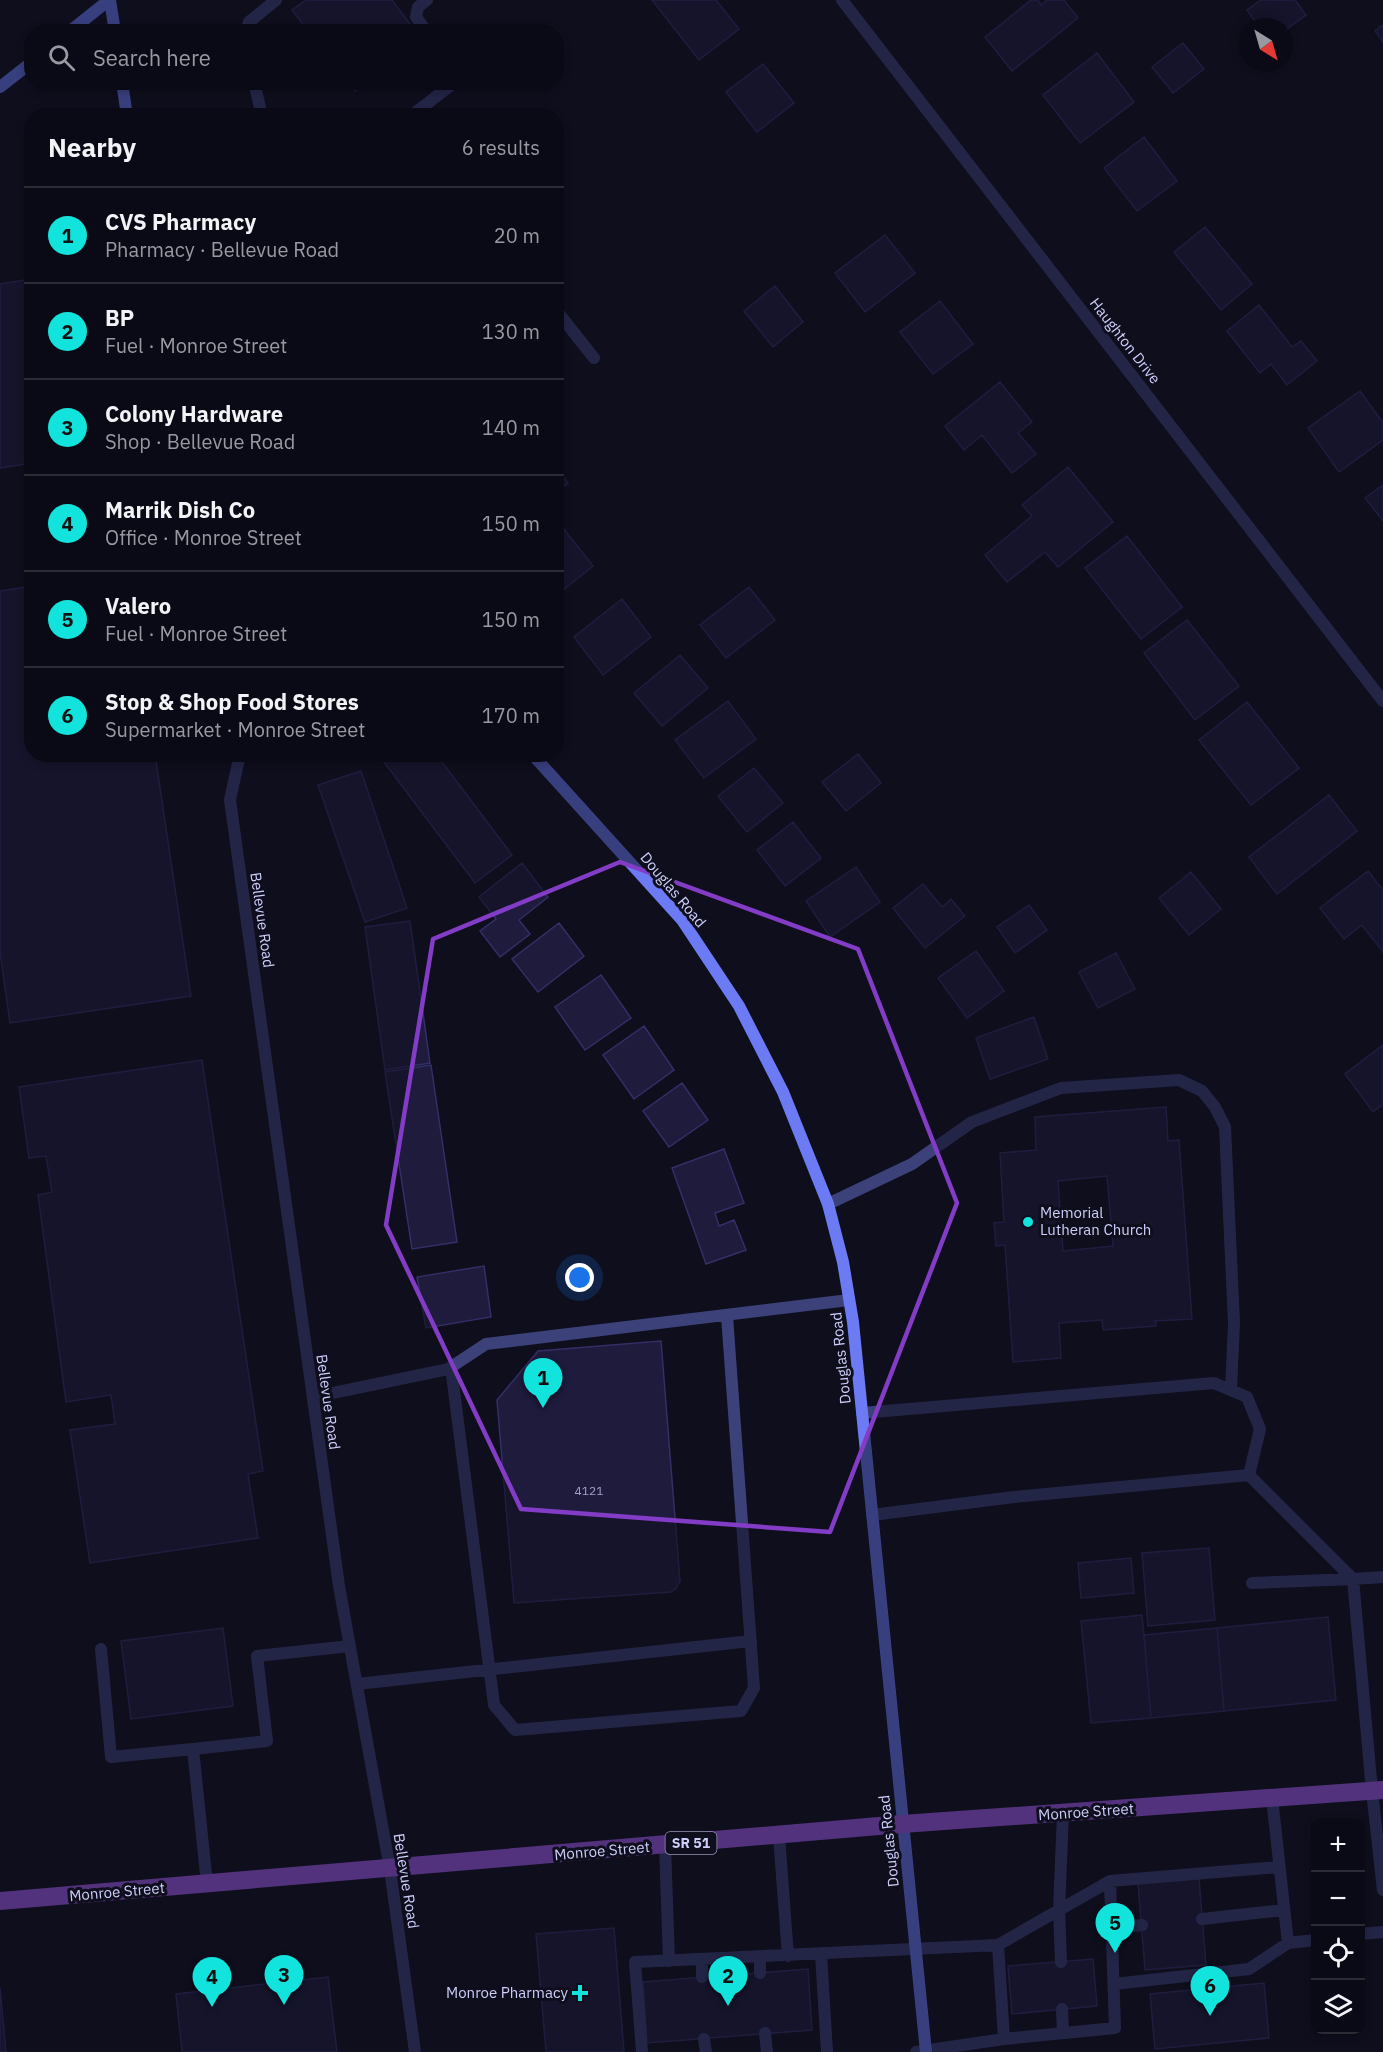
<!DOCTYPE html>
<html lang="en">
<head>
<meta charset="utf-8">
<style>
	:root { --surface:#0a0a16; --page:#181823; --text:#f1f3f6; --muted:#999aa1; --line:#2a2b35; --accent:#12e3dd }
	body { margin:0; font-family:"IBM Plex Sans",sans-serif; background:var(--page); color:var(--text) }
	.controls { position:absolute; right:18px; bottom:18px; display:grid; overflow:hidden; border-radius:12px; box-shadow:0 3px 9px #0003 }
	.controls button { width:54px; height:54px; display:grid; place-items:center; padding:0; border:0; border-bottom:2px solid var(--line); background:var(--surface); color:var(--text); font:30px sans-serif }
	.compass { position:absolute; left:1239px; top:18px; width:54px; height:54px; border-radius:50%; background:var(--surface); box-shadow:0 3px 9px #0003; rotate:143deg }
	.you { position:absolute; left:580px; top:1278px; width:21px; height:21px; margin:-15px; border:4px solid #fff; border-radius:50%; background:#1a73e8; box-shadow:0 0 0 9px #1a73e833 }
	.badge { display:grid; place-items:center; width:39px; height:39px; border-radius:50%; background:var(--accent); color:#111; font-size:20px; font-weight:700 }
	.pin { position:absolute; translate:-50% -50px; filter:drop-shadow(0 2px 3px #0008) }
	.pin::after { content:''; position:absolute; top:32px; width:21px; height:18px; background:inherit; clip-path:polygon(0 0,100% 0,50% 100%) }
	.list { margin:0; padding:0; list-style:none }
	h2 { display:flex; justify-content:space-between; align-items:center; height:78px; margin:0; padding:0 24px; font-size:26px }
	h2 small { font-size:20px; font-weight:400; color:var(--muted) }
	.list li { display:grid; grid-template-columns:39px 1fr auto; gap:18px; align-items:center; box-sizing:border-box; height:96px; padding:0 24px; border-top:2px solid var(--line) }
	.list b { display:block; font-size:22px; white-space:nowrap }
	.list p { margin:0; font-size:20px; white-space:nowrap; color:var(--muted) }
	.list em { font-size:20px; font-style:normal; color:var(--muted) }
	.icon { flex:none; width:33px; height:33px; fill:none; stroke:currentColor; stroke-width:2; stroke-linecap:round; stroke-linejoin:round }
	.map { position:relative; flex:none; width:1383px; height:2052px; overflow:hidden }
	.search { position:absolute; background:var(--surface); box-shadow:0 3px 9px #0003; left:24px; top:24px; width:540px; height:66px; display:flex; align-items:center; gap:15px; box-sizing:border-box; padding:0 21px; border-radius:24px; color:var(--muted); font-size:22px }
	.panel { position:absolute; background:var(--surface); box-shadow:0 3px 9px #0003; left:24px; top:108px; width:540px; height:654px; border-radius:24px }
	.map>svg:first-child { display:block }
	.building { fill:#1e1b3d; stroke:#332f67; stroke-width:1.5; fill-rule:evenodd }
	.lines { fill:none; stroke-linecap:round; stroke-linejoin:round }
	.lane { stroke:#3c4279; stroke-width:12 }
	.street { stroke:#3c4279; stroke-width:12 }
	.secondary { stroke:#6c7bf4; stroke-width:12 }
	.primary { stroke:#a75ef2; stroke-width:18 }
	.marked { fill:none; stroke:#833cc5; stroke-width:4.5; stroke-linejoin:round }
	.poi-dot { fill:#12e3dd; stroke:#0e0e1d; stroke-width:2 }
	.labels { text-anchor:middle; stroke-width:6; stroke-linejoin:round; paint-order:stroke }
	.number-label { font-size:12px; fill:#a2a1cc }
	.shield { fill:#0e0e1d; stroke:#9494b8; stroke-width:1.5 }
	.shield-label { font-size:14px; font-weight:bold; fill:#cecefb }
	.street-label { font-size:15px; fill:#cecefb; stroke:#0e0e1d }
	.poi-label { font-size:15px; fill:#cecefb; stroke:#0e0e1d; text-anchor:start }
</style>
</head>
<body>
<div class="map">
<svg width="1383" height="2052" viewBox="0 0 1383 2052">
	<rect width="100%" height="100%" fill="#0e0e1d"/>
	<!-- building -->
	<path class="building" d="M 306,0 L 392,0 L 416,32 L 309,32 L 292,10 Z
		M 652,0 L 716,0 L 739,29 L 699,60 Z
		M 1031,0 L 1038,0 L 1041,5 L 1047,0 L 1064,0 L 1078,18 L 1012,71 L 985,37 Z
		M 1261,0 L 1295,0 L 1306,15 L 1284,31 L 1284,27 L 1259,27 L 1247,10 Z
		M 1383,25 L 1383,42 L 1375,31 Z
		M 1183,43 L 1204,69 L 1173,93 L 1152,67 Z
		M 1097,53 L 1134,102 L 1080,143 L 1043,95 Z
		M 763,64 L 794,103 L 757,132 L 726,92 Z
		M 349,82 L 366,82 L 355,91 Z
		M 1144,137 L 1177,181 L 1137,211 L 1104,168 Z
		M 1205,227 L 1252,284 L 1221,310 L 1174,252 Z
		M 885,235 L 915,273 L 865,312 L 835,273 Z
		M 32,279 L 32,463 L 0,468 L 0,284 Z
		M 775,286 L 803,322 L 773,347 L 744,311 Z
		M 940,301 L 973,344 L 933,374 L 900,332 Z
		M 1259,305 L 1292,347 L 1301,341 L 1317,361 L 1287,385 L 1271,364 L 1260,373 L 1227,331 Z
		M 1000,382 L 1032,422 L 1018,433 L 1036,454 L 1012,473 L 982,435 L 964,450 L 945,426 Z
		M 1360,391 L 1383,423 L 1383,440 L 1339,472 L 1308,428 Z
		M 1068,467 L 1113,522 L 1058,567 L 1045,552 L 1007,582 L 985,555 L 1032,516 L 1022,505 Z
		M 556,468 L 568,483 L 556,492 Z
		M 1383,485 L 1383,521 L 1365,498 Z
		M 563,528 L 593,566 L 556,596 L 556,533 Z
		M 1127,536 L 1182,607 L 1141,639 L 1085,568 Z
		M 32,586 L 32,754 L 155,754 L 191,996 L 10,1023 L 0,952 L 0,591 Z
		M 749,587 L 775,620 L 726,658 L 700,625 Z
		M 622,599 L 651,637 L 603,675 L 574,637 Z
		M 1187,620 L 1239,686 L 1195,720 L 1144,653 Z
		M 680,655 L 708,688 L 662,726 L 634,693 Z
		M 728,701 L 756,739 L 704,778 L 675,740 Z
		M 1247,702 L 1299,768 L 1251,805 L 1199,740 Z
		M 378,754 L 436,754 L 512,855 L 475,883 Z
		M 858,754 L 881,783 L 846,811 L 822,782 Z
		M 754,768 L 783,803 L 747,832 L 718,796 Z
		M 361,771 L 407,908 L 365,922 L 318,785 Z
		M 1329,795 L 1357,831 L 1277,894 L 1249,857 Z
		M 793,822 L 821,858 L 785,886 L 757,850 Z
		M 522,863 L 548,897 L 519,920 L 530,934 L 500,957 L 480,931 L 496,919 L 479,897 Z
		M 856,867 L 880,902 L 830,937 L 806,901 Z
		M 1368,871 L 1383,890 L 1383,952 L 1362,925 L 1344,939 L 1320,908 Z
		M 1191,872 L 1221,909 L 1189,935 L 1159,898 Z
		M 923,884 L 942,907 L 951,899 L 965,916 L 925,948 L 893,908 Z
		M 1029,905 L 1047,930 L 1015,953 L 997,927 Z
		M 410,921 L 430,1063 L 385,1070 L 365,927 Z
		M 559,923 L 584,956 L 538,992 L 512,959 Z
		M 976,951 L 1004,991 L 967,1018 L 938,978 Z
		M 1116,953 L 1135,989 L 1098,1008 L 1079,972 Z
		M 601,975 L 631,1018 L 585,1050 L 555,1007 Z
		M 1034,1017 L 1048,1059 L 990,1079 L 976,1038 Z
		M 644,1026 L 674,1070 L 634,1099 L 603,1055 Z
		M 1383,1045 L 1383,1104 L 1373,1112 L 1345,1074 Z
		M 202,1060 L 263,1471 L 248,1474 L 258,1538 L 90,1563 L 70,1430 L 115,1424 L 111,1395 L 66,1402 L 38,1195 L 52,1192 L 46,1156 L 29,1158 L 19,1087 Z
		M 431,1065 L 457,1242 L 412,1249 L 385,1072 Z
		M 682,1083 L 708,1120 L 669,1147 L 643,1111 Z
		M 1166,1107 L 1168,1141 L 1179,1140 L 1192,1319 L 1155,1321 L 1156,1326 L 1103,1330 L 1102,1320 L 1059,1323 L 1061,1358 L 1013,1362 L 1005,1245 L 996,1246 L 994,1223 L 1004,1222 L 1000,1153 L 1036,1150 L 1035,1117 ZM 1107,1176 L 1113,1246 L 1063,1251 L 1058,1181 Z
		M 724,1149 L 744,1203 L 715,1213 L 719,1226 L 734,1220 L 746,1250 L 706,1264 L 672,1168 Z
		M 484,1266 L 491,1317 L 426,1328 L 417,1277 Z
		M 661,1341 L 680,1581 L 676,1588 L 671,1592 L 514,1603 L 497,1400 L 538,1351 Z
		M 1209,1548 L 1215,1620 L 1148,1626 L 1142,1553 Z
		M 1131,1558 L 1134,1593 L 1081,1598 L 1078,1563 Z
		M 1142,1615 L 1151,1718 L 1091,1723 L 1081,1621 Z
		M 1328,1617 L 1336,1700 L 1224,1711 L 1217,1628 Z
		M 223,1628 L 233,1706 L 131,1719 L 121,1641 Z
		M 1217,1628 L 1224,1711 L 1151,1718 L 1144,1635 Z
		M 1199,1878 L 1206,1965 L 1145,1970 L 1138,1883 Z
		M 614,1928 L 624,2052 L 546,2052 L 536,1934 Z
		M 1093,1959 L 1097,2006 L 1012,2014 L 1008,1966 Z
		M 808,1969 L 812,2030 L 647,2043 L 643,1982 Z
		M 328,1977 L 337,2052 L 182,2052 L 176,1994 Z
		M 1264,1983 L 1269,2038 L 1155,2049 L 1150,1994 Z
		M 0,1988 L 6,2052 L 0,2052 Z"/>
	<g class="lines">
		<!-- lane -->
		<path class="lane" d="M 246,32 L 249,22 L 276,0
			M 427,32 L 416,17 L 418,7 L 427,0
			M 254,82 L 262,116
			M 411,116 L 455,82
			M 556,310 L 594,358
			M 828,1204 L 912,1164 L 972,1122 L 1061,1088 L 1179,1080 L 1202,1091 L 1215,1107 L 1225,1127 L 1234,1323 L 1231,1390
			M 451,1367 L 494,1705 L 515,1730 L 741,1711 L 754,1688 L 727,1316
			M 313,1397 L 448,1369 L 486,1344 L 849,1300
			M 862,1413 L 1214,1383 L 1247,1397 L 1260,1429 L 1249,1475 L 1014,1497 L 872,1515
			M 1249,1475 L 1353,1579 L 1383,1577
			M 1252,1583 L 1353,1579 L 1372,1791
			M 101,1649 L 111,1757 L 193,1749
			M 357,1684 L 751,1641
			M 1272,1798 L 1288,1943 L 1316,1940
			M 779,1836 L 788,1956
			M 665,1845 L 669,1961
			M 207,1884 L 193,1749 L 267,1741 L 257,1656 L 350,1646
			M 1202,1919 L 1284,1910
			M 1111,1929 L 1142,1925
			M 1360,1934 L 1383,1932
			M 998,1945 L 1004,2039
			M 821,1954 L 827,2052
			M 760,1957 L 760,1973
			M 1061,1962 L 1059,1910 L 1063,1814
			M 702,1977 L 702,1959
			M 1114,1984 L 1249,1969 L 1288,1943
			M 1062,2009 L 1063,2033
			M 765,2033 L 767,2052
			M 704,2039 L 706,2052
			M 642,2052 L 635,1962 L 998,1945 L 1110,1881 L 1279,1867
			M 916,2052 L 1004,2039 L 1115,2028 L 1110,1881"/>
		<!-- street -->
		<path class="street" d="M 842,0 L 1383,701
			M 240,754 L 230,800 L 339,1586 L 390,1869 L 415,2052
			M 1372,1791 L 1383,1890"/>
		<!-- secondary -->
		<path class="secondary" d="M 110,0 L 115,32
			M 69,32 L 109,0
			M 122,82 L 127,116
			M 0,87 L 32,62
			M 532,754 L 682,920 L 739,1006 L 783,1092 L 828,1204 L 843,1262 L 853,1322 L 926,2052"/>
		<!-- primary -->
		<path class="primary" d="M 0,1901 L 902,1824 L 1383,1790"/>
	</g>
	<!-- marked area -->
	<path d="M0 0H1383V2052H0ZM 620,862 L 858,949 L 957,1203 L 830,1532 L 521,1509 L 386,1225 L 433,939 Z" fill="#0e0e1d" fill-opacity=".55" fill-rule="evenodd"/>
	<path class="marked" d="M 620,862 L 858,949 L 957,1203 L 830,1532 L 521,1509 L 386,1225 L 433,939 Z"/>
	<!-- markers -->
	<g class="poi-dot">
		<circle cx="1028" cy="1222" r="6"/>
		<path d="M577 1984h6v6h6v6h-6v6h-6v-6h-6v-6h6z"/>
	</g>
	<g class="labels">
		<!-- number labels -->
		<g class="number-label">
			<text x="589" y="1495">4121</text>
		</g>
		<!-- shield labels -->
		<rect class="shield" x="665.5" y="1832" width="51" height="22" rx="4.5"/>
		<g class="shield-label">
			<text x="691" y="1848">SR 51</text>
		</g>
		<!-- street labels -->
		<g class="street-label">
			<text transform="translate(1125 341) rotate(52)" y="5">Haughton Drive</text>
			<text transform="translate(673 890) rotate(50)" y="5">Douglas Road</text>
			<text transform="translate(262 920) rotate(82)" y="5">Bellevue Road</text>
			<text transform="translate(841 1358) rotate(-96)" y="5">Douglas Road</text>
			<text transform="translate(328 1402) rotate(82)" y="5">Bellevue Road</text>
			<text transform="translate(1086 1812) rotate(-4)" y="5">Monroe Street</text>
			<text transform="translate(889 1841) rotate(-96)" y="5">Douglas Road</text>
			<text transform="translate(602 1851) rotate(-5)" y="5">Monroe Street</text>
			<text transform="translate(406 1881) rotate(81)" y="5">Bellevue Road</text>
			<text transform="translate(117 1892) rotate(-5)" y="5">Monroe Street</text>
		</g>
		<!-- poi labels -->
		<g class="poi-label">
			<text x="1040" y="1218">Memorial<tspan x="1040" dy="17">Lutheran Church</tspan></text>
			<text x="568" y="1998" text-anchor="end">Monroe Pharmacy</text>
		</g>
	</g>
</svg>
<div class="controls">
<button>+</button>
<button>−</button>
<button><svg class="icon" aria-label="locate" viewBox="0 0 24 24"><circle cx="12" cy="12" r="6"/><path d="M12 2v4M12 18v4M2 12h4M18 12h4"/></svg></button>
<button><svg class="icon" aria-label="layers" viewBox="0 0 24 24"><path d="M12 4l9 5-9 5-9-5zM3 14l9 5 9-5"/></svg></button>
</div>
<svg class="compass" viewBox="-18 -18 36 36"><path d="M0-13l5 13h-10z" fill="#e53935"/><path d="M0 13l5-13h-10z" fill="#999aa1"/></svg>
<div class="you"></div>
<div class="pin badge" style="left:543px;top:1408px">1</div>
<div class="pin badge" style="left:728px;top:2006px">2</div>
<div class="pin badge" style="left:284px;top:2005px">3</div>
<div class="pin badge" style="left:212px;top:2007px">4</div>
<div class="pin badge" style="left:1115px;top:1953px">5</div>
<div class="pin badge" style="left:1210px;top:2016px">6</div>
<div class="search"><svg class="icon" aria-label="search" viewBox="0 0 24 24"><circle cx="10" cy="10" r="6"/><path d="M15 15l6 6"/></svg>Search here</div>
<section class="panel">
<h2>Nearby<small>6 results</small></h2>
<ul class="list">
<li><span class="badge">1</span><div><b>CVS Pharmacy</b><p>Pharmacy · Bellevue Road</p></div><em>20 m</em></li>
<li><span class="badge">2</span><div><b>BP</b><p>Fuel · Monroe Street</p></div><em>130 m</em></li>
<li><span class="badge">3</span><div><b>Colony Hardware</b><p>Shop · Bellevue Road</p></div><em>140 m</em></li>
<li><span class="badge">4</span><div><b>Marrik Dish Co</b><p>Office · Monroe Street</p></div><em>150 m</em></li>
<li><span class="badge">5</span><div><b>Valero</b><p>Fuel · Monroe Street</p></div><em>150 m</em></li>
<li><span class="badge">6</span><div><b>Stop &amp; Shop Food Stores</b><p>Supermarket · Monroe Street</p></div><em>170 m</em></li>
</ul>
</section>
</div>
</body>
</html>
